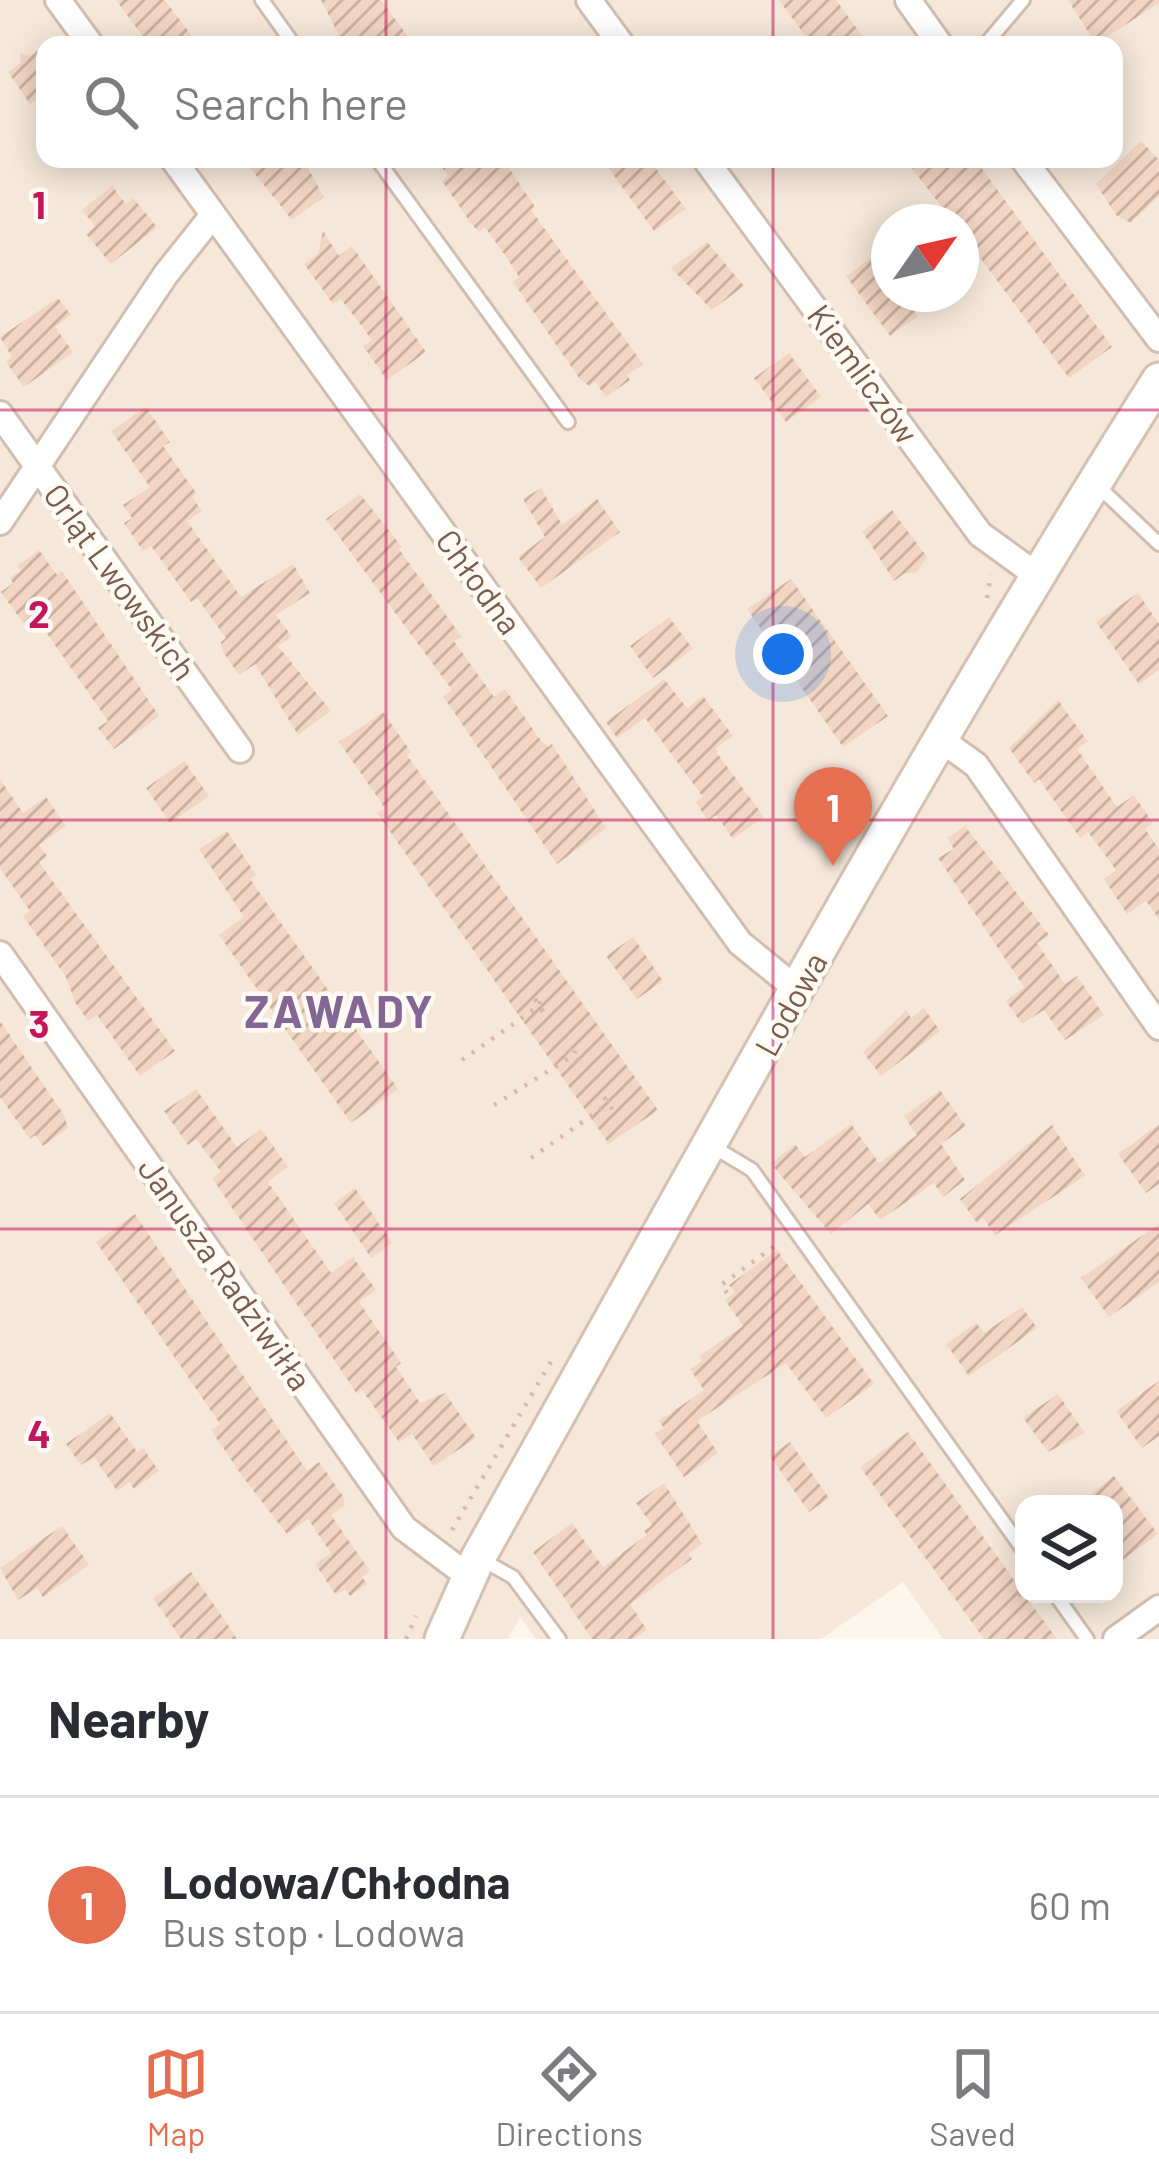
<!DOCTYPE html>
<html lang="en">
<head>
<meta charset="utf-8">
<style>
	:root { --surface:#fff; --page:#f7f7f7; --text:#2b2b33; --muted:#7c7c81; --line:#e1e1e2; --accent:#e76f51 }
	body { margin:0; font-family:Barlow,sans-serif; background:var(--page); color:var(--text) }
	.controls { position:absolute; right:36px; bottom:36px; display:grid; overflow:hidden; border-radius:24px; box-shadow:0 6px 30px #0003 }
	.controls button { width:108px; height:108px; display:grid; place-items:center; padding:0; border:0; border-bottom:3px solid var(--line); background:var(--surface); color:var(--text); font:60px sans-serif }
	.compass { position:absolute; left:871px; top:204px; width:108px; height:108px; border-radius:50%; background:var(--surface); box-shadow:0 6px 30px #0003; rotate:56deg }
	.you { position:absolute; left:783px; top:654px; width:42px; height:42px; margin:-30px; border:9px solid #fff; border-radius:50%; background:#1a73e8; box-shadow:0 0 0 18px #1a73e833 }
	.badge { display:grid; place-items:center; width:78px; height:78px; border-radius:50%; background:var(--accent); color:#fff; font-size:39px; font-weight:700 }
	.pin { position:absolute; translate:-50% -99px; filter:drop-shadow(0 3px 6px #0008) }
	.pin::after { content:''; position:absolute; top:63px; width:42px; height:36px; background:inherit; clip-path:polygon(0 0,100% 0,50% 100%) }
	.list { margin:0; padding:0; list-style:none }
	h2 { display:flex; justify-content:space-between; align-items:center; height:156px; margin:0; padding:0 48px; font-size:51px }
	h2 small { font-size:39px; font-weight:400; color:var(--muted) }
	.list li { display:grid; grid-template-columns:78px 1fr auto; gap:36px; align-items:center; box-sizing:border-box; height:216px; padding:0 48px; border-top:3px solid var(--line) }
	.list b { display:block; font-size:45px; white-space:nowrap }
	.list p { margin:0; font-size:39px; white-space:nowrap; color:var(--muted) }
	.list em { font-size:39px; font-style:normal; color:var(--muted) }
	.icon { flex:none; width:66px; height:66px; fill:none; stroke:currentColor; stroke-width:2; stroke-linecap:round; stroke-linejoin:round }
	.map { position:relative; flex:none; width:1159px; height:1639px; overflow:hidden }
	.search { position:absolute; background:var(--surface); box-shadow:0 6px 30px #0003; left:36px; right:36px; top:36px; height:132px; display:flex; align-items:center; gap:30px; box-sizing:border-box; padding:0 42px; border-radius:24px; color:var(--muted); font-size:45px }
	.sheet { height:372px; background:var(--surface) }
	nav { display:flex; justify-content:space-around; align-items:center; box-sizing:border-box; height:168px; border-top:3px solid var(--line); background:var(--surface); font-size:33px; color:var(--muted) }
	nav a { display:grid; justify-items:center; gap:6px }
	nav .on { color:var(--accent) }
	.map>svg:first-child { display:block }
	.residential { fill:#f5e8da; fill-rule:evenodd }
	.building { fill:url(#building-hatch) }
	.lines { fill:none; stroke-linecap:round; stroke-linejoin:round }
	.lane-casing { stroke:#d1beb0; stroke-width:18 }
	.street-casing { stroke:#d1beb0; stroke-width:30 }
	.secondary-casing { stroke:#d6c0b0; stroke-width:39 }
	.path { stroke:#d9b8a5; stroke-width:4.5; stroke-dasharray:3 9; stroke-linecap:butt }
	.lane { stroke:#fff; stroke-width:12 }
	.street { stroke:#fff; stroke-width:24 }
	.secondary { stroke:#fff; stroke-width:33 }
	.grid { fill:none; stroke:#c2185b; stroke-width:3; stroke-opacity:0.55 }
	.labels { text-anchor:middle; stroke-width:9; stroke-linejoin:round; paint-order:stroke }
	.street-label { font-size:33px; fill:#7a5c4d; stroke:#fffaf3 }
	.district-label { font-size:45px; font-weight:bold; letter-spacing:3px; fill:#846695; stroke:#fffaf3 }
	.grid-label { font-size:39px; text-anchor:middle; font-weight:bold; fill:#c2185b; stroke:#fffaf3; stroke-width:9; stroke-linejoin:round; paint-order:stroke }
</style>
</head>
<body>
<div class="map">
<svg width="1159" height="1639" viewBox="0 0 1159 1639">
	<defs>
		<pattern id="building-hatch" width="6" height="6" patternUnits="userSpaceOnUse" patternTransform="scale(3)"><rect width="6" height="6" fill="#f3d5c3"/><path d="M-1 1l2-2M0 6l6-6M5 7l2-2" fill="none" stroke="#cab0a1"/></pattern>
	</defs>
	<rect width="100%" height="100%" fill="#fdf6ec"/>
	<!-- residential -->
	<path class="residential" d="M 0,0 L 1159,0 L 1159,1639 L 943,1639 L 903,1582 L 821,1639 L 536,1639 L 520,1617 L 508,1639 L 0,1639 ZM 45,45 L 1114,45 L 1114,159 L 45,159 ZM 889,222 L 961,222 L 961,294 L 889,294 ZM 1024,1504 L 1114,1504 L 1114,1594 L 1024,1594 Z"/>
	<!-- building -->
	<path class="building" d="M 116,0 L 165,0 L 191,35 L 178,45 L 149,45 Z
		M 321,0 L 381,0 L 414,45 L 344,45 Z
		M 779,0 L 836,0 L 869,45 L 812,45 Z
		M 1068,0 L 1159,0 L 1159,3 L 1096,44 Z
		M 45,45 L 45,94 L 30,104 L 8,72 L 21,63 L 20,53 L 30,56 Z
		M 1141,141 L 1159,160 L 1159,196 L 1131,223 L 1116,215 L 1096,184 Z
		M 243,159 L 303,159 L 324,197 L 292,220 Z
		M 436,159 L 503,159 L 535,207 L 531,210 L 643,364 L 627,375 L 630,380 L 606,397 L 595,382 L 589,386 L 579,378 L 513,282 L 519,277 L 509,261 L 485,227 L 479,232 L 470,222 L 442,181 L 448,176 Z
		M 602,159 L 649,159 L 686,209 L 654,231 Z
		M 905,159 L 975,159 L 1112,347 L 1069,378 L 961,232 L 961,222 L 953,222 Z
		M 112,186 L 126,204 L 133,198 L 157,227 L 111,264 L 86,234 L 95,226 L 82,210 Z
		M 323,231 L 339,256 L 352,246 L 426,352 L 387,380 L 363,346 L 372,340 L 341,299 L 333,304 L 304,264 L 318,254 Z
		M 707,242 L 744,286 L 712,310 L 671,268 Z
		M 874,256 L 889,277 L 889,294 L 902,294 L 918,316 L 890,336 L 846,276 Z
		M 58,298 L 71,315 L 55,327 L 73,352 L 24,387 L 6,362 L 12,357 L 0,337 Z
		M 789,353 L 821,397 L 786,422 L 754,378 Z
		M 146,407 L 170,442 L 163,446 L 197,494 L 192,497 L 202,511 L 187,521 L 241,597 L 293,564 L 310,593 L 276,615 L 292,637 L 278,646 L 331,711 L 298,735 L 255,664 L 239,675 L 223,652 L 221,642 L 226,638 L 197,598 L 191,602 L 151,546 L 143,551 L 124,523 L 132,518 L 123,505 L 150,487 L 111,431 Z
		M 541,488 L 562,525 L 597,499 L 620,532 L 541,588 L 518,557 L 545,537 L 523,499 Z
		M 360,494 L 402,547 L 399,549 L 461,636 L 454,641 L 494,697 L 505,689 L 539,738 L 548,747 L 552,744 L 606,828 L 557,864 L 443,696 L 452,690 L 326,519 Z
		M 892,510 L 927,557 L 916,573 L 905,573 L 894,581 L 862,531 Z
		M 39,550 L 57,575 L 62,571 L 159,716 L 114,749 L 98,728 L 108,721 L 34,615 L 23,623 L 1,592 L 13,583 L 10,578 L 21,570 L 17,566 Z
		M 791,579 L 888,716 L 843,747 L 747,609 Z
		M 1138,593 L 1159,624 L 1159,670 L 1139,684 L 1096,622 Z
		M 669,617 L 693,649 L 653,678 L 630,646 Z
		M 664,679 L 687,708 L 703,696 L 733,736 L 716,748 L 717,753 L 764,817 L 733,839 L 716,815 L 708,821 L 696,802 L 703,797 L 645,718 L 617,738 L 606,722 Z
		M 1058,700 L 1088,742 L 1077,749 L 1117,807 L 1134,795 L 1153,823 L 1145,829 L 1159,849 L 1159,919 L 1146,901 L 1127,914 L 1104,879 L 1116,870 L 1088,832 L 1080,838 L 1039,779 L 1034,783 L 1009,748 Z
		M 383,712 L 411,752 L 407,755 L 658,1110 L 609,1144 L 377,813 L 385,808 L 339,742 Z
		M 184,761 L 209,796 L 170,823 L 146,788 Z
		M 0,779 L 23,813 L 46,797 L 66,826 L 39,845 L 47,856 L 39,862 L 175,1051 L 140,1076 L 97,1015 L 88,1021 L 76,1004 L 66,977 L 23,916 L 30,911 L 0,868 Z
		M 965,826 L 1049,935 L 1037,943 L 1065,984 L 1077,976 L 1104,1015 L 1065,1040 L 1044,1010 L 1022,1024 L 1006,1001 L 1024,987 L 938,858 L 954,849 L 947,838 Z
		M 227,831 L 256,875 L 250,879 L 398,1089 L 351,1123 L 219,935 L 244,917 L 199,849 Z
		M 633,937 L 663,981 L 637,999 L 606,956 Z
		M 924,1008 L 940,1031 L 881,1076 L 863,1052 L 906,1010 L 911,1018 Z
		M 0,1021 L 64,1115 L 68,1128 L 43,1146 L 35,1135 L 30,1139 L 0,1097 Z
		M 196,1089 L 237,1147 L 261,1129 L 288,1167 L 268,1182 L 331,1273 L 353,1257 L 376,1290 L 359,1302 L 401,1363 L 396,1367 L 420,1403 L 445,1393 L 476,1438 L 434,1466 L 412,1434 L 399,1442 L 362,1390 L 357,1394 L 212,1178 L 221,1172 L 196,1139 L 188,1145 L 164,1111 Z
		M 940,1090 L 966,1126 L 941,1144 L 965,1180 L 943,1197 L 934,1183 L 880,1220 L 868,1204 L 831,1234 L 771,1164 L 795,1144 L 805,1157 L 851,1124 L 879,1163 L 917,1135 L 904,1116 Z
		M 1159,1124 L 1159,1184 L 1146,1193 L 1118,1154 Z
		M 1052,1125 L 1085,1176 L 995,1235 L 983,1218 L 977,1223 L 960,1199 Z
		M 355,1188 L 392,1243 L 371,1258 L 334,1203 Z
		M 135,1214 L 307,1471 L 319,1462 L 343,1496 L 345,1505 L 331,1515 L 370,1571 L 362,1577 L 367,1584 L 350,1596 L 345,1589 L 336,1595 L 315,1564 L 331,1553 L 308,1519 L 287,1534 L 242,1476 L 211,1430 L 220,1424 L 96,1242 Z
		M 1159,1224 L 1159,1282 L 1109,1317 L 1081,1278 Z
		M 777,1250 L 874,1384 L 826,1418 L 786,1363 L 697,1421 L 718,1453 L 684,1477 L 655,1434 L 664,1428 L 659,1421 L 704,1390 L 690,1369 L 702,1361 L 699,1356 L 743,1326 L 725,1300 L 735,1292 L 729,1285 Z
		M 1022,1307 L 1037,1328 L 969,1376 L 946,1344 L 976,1323 L 984,1333 Z
		M 1159,1381 L 1159,1436 L 1142,1448 L 1116,1411 Z
		M 1058,1394 L 1085,1433 L 1048,1452 L 1023,1418 Z
		M 110,1413 L 137,1452 L 143,1448 L 159,1471 L 134,1489 L 130,1482 L 117,1491 L 94,1457 L 81,1465 L 66,1444 Z
		M 908,1432 L 1024,1594 L 1057,1639 L 984,1639 L 916,1545 L 860,1467 Z
		M 790,1442 L 829,1498 L 809,1512 L 770,1456 Z
		M 1114,1476 L 1158,1534 L 1114,1566 L 1114,1504 L 1078,1504 Z
		M 664,1483 L 702,1544 L 688,1554 L 692,1559 L 630,1604 L 647,1630 L 634,1639 L 592,1639 L 533,1552 L 572,1523 L 603,1567 L 647,1535 L 644,1531 L 652,1525 L 636,1503 Z
		M 62,1526 L 89,1565 L 43,1597 L 37,1588 L 18,1600 L 0,1568 Z
		M 191,1572 L 226,1622 L 237,1639 L 181,1639 L 153,1598 Z"/>
	<g class="lines">
		<!-- lane casing -->
		<g class="lane-casing">
			<path id="lane" d="M 262,0 L 294,45
				M 985,45 L 1023,0
				M 377,159 L 568,422
				M 1099,487 L 1159,544
				M 712,1146 L 752,1170 L 1024,1551
				M 479,1558 L 513,1577 L 559,1639
				M 1055,1594 L 1087,1639"/>
		</g>
		<!-- street casing -->
		<g class="street-casing">
			<path id="street" d="M 58,0 L 91,45
				M 589,0 L 622,45
				M 908,0 L 940,45
				M 173,159 L 740,943 L 799,991
				M 705,159 L 980,534 L 1035,574
				M 1023,159 L 1159,339
				M 0,414 L 240,750
				M 0,522 L 166,274 L 213,215
				M 940,739 L 976,765 L 1159,1027
				M 0,954 L 404,1528 L 468,1576
				M 1116,1639 L 1159,1608"/>
		</g>
		<!-- secondary casing -->
		<g class="secondary-casing">
			<path id="secondary" d="M 442,1639 L 478,1558 C 700,1162 916,763 1159,380"/>
		</g>
		<!-- path -->
		<path class="path" d="M 987,598 L 991,574
			M 535,999 L 543,1012
			M 569,1049 L 578,1061
			M 462,1060 L 539,1006 L 541,997
			M 604,1097 L 613,1110
			M 494,1105 L 574,1055 L 576,1047
			M 531,1158 L 608,1104 L 610,1095
			M 727,1293 L 721,1285 L 779,1243
			M 452,1530 L 552,1360
			M 1018,1596 L 1024,1592
			M 406,1639 L 416,1616"/>
		<!-- lane -->
		<use href="#lane" class="lane"/>
		<!-- street -->
		<use href="#street" class="street"/>
		<!-- secondary -->
		<use href="#secondary" class="secondary"/>
	</g>
	<!-- grid -->
	<path class="grid" d="M 386,0 L 386,45M 773,0 L 773,45M 386,159 L 386,1639M 773,159 L 773,1639M 0,410 L 1159,410M 0,820 L 1159,820M 0,1229 L 1159,1229"/>
	<g class="labels">
		<!-- street labels -->
		<g class="street-label">
			<text transform="translate(863 374) rotate(54)" y="12">Kiemliczów</text>
			<text transform="translate(120 582) rotate(54)" y="12">Orląt Lwowskich</text>
			<text transform="translate(479 582) rotate(54)" y="12">Chłodna</text>
			<text transform="translate(791 1004) rotate(-61)" y="12">Lodowa</text>
			<text transform="translate(225 1274) rotate(55)" y="12">Janusza Radziwiłła</text>
		</g>
		<!-- district labels -->
		<g class="district-label">
			<text x="340" y="1028">ZAWADY</text>
		</g>
	</g>
	<g class="grid-label">
		<text x="39" y="219">1</text>
		<text x="39" y="628">2</text>
		<text x="39" y="1038">3</text>
		<text x="39" y="1448">4</text>
	</g>
</svg>
<div class="controls">
<button><svg class="icon" aria-label="layers" viewBox="0 0 24 24"><path d="M12 4l9 5-9 5-9-5zM3 14l9 5 9-5"/></svg></button>
</div>
<svg class="compass" viewBox="-18 -18 36 36"><path d="M0-13l5 13h-10z" fill="#e53935"/><path d="M0 13l5-13h-10z" fill="#7c7c81"/></svg>
<div class="you"></div>
<div class="pin badge" style="left:833px;top:866px">1</div>
<div class="search"><svg class="icon" aria-label="search" viewBox="0 0 24 24"><circle cx="10" cy="10" r="6"/><path d="M15 15l6 6"/></svg>Search here</div>
</div>
<section class="sheet">
<h2>Nearby<small></small></h2>
<ul class="list">
<li><span class="badge">1</span><div><b>Lodowa/Chłodna</b><p>Bus stop · Lodowa</p></div><em>60 m</em></li>
</ul>
</section>
<nav>
<a class="on"><svg class="icon" aria-label="map" viewBox="0 0 24 24"><path d="M3 6l6-2 6 2 6-2v14l-6 2-6-2-6 2zM9 4v14M15 6v14"/></svg>Map</a>
<a><svg class="icon" aria-label="directions" viewBox="0 0 24 24"><path d="M12 3l9 9-9 9-9-9zM9 14v-3h6M13 9l2 2-2 2"/></svg>Directions</a>
<a><svg class="icon" aria-label="saved" viewBox="0 0 24 24"><path d="M7 4h10v16l-5-4-5 4z"/></svg>Saved</a>
</nav>
</body>
</html>
